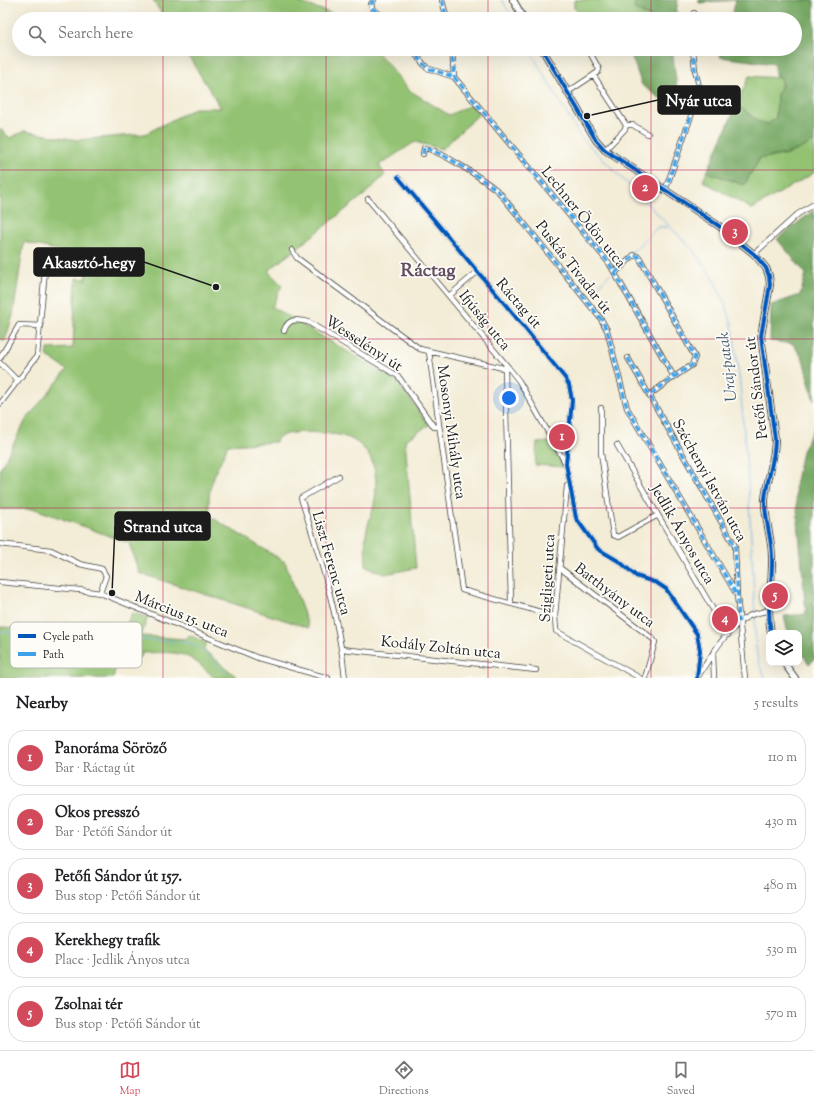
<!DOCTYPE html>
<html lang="en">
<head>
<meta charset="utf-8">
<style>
	:root { --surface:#fff; --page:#f2f2f2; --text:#202124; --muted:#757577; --line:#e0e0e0; --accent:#d1495b }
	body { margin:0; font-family:"Sorts Mill Goudy",serif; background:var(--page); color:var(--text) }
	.controls { position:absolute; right:12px; bottom:12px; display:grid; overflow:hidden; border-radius:8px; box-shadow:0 4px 16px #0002 }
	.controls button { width:36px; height:36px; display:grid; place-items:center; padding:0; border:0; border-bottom:1px solid var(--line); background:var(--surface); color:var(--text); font:20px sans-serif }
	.you { position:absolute; left:509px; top:398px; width:14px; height:14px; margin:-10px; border:3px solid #fff; border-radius:50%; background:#1a73e8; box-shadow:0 0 0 6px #1a73e833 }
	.badge { display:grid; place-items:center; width:26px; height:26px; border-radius:50%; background:var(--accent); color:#fff; font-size:13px; font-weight:700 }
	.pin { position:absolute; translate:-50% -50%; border:2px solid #fff; box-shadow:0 1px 4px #0006 }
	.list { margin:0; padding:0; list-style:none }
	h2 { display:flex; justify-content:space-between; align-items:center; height:52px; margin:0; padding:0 16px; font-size:17px }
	h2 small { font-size:13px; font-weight:400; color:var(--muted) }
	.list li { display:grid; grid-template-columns:26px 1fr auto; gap:12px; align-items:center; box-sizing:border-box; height:56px; margin:0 8px 8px; padding:0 8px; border:1px solid var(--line); border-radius:16px }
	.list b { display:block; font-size:15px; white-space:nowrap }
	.list p { margin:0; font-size:13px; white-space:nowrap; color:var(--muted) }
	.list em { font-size:13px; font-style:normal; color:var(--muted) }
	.icon { flex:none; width:22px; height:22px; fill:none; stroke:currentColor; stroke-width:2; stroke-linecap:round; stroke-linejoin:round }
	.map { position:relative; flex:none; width:814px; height:678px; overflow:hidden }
	.search { position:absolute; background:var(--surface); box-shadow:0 4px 16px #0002; left:12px; right:12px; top:12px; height:44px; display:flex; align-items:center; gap:10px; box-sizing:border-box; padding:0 14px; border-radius:22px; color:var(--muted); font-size:15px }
	.sheet { height:372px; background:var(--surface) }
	nav { display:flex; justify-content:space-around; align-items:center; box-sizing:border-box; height:56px; border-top:1px solid var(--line); background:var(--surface); font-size:11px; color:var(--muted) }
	nav a { display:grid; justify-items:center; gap:2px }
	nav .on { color:var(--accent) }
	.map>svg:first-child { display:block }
	.green { fill:#93c272; stroke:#586f47 }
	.forest { fill:#76a864; stroke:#496240 }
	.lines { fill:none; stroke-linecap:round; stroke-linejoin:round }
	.stream { stroke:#78b1e8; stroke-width:1 }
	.street-casing { stroke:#3c3b38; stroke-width:6 }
	.secondary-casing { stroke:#3c3b38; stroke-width:8 }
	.street { stroke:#fff; stroke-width:4.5 }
	.secondary { stroke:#fff; stroke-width:6 }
	.quiet { stroke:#3da2ea; stroke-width:3; stroke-dasharray:6 3; stroke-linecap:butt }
	.cycleway-casing { stroke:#fdfcf7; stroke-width:6 }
	.cycleway { stroke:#0057b8; stroke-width:4 }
	.grid { fill:none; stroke:#c2185b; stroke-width:1; stroke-opacity:0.55 }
	.labels { text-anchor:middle; stroke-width:3.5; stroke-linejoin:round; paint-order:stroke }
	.street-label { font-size:15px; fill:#1c1c1c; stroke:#fdfcf7 }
	.water-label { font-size:16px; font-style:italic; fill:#41586e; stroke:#fdfcf7 }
	.district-label { font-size:19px; font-weight:bold; fill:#634e61; stroke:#fdfcf7 }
	.key { fill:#fdfcf7; stroke:#bab9b5; stroke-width:1 }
	.key-label { font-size:11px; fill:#1c1c1c }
	.leader { fill:none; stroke:#1c1c1c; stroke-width:1.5 }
	.callout-dot { fill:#1c1c1c; stroke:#fdfcf7; stroke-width:1.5 }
	.callout { fill:#1c1c1c; stroke:#1c1c1c; stroke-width:1.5 }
	.callout-label { font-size:16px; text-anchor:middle; font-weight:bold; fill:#fff }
</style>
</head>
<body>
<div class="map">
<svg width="814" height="678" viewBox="0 0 814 678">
	<rect width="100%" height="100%" fill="#fdfcf7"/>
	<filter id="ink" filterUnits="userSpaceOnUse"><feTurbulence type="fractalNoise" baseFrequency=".025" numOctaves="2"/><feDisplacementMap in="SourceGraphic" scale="8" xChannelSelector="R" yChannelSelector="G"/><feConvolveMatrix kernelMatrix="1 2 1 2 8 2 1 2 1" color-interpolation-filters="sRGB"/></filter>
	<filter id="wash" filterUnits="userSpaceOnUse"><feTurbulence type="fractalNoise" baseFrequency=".012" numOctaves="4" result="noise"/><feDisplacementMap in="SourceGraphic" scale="16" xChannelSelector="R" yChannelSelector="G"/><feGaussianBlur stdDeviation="0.9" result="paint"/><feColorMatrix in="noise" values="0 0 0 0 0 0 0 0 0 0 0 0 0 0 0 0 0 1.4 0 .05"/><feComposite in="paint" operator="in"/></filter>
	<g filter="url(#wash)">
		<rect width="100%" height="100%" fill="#f3ecd6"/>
		<!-- green -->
		<path class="green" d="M 153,0 L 292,0 L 349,19 L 165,19 Z
			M 574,0 L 635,0 L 642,14 L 652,17 L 653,19 L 608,19 L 606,16 L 588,19 L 574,8 Z
			M 184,49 L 375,49 L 409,90 L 449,115 L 471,105 L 479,114 L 442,149 L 415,142 L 379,165 L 385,175 L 364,195 L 268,271 L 282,285 L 272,307 L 396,380 L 429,425 L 405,440 L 416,568 L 385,574 L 366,566 C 366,554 364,541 367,529 C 369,519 374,509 375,499 C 380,465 367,436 330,434 C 312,432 295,430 278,437 L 276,442 L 228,445 C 217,471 204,488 211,517 L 285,562 L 309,628 L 139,573 L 129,543 L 35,509 L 0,509 L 0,469 L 26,420 L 67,370 L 46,355 L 48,349 L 73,348 L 76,278 L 86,279 L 88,258 L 24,242 L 13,315 L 5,341 L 0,339 L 0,129 L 10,138 L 24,131 L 77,140 L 145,134 L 195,108 L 221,108 Z
			M 749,76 L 781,78 C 782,92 775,104 776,118 L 768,124 L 759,122 L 737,104 Z
			M 814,141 L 814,173 L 752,209 L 703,181 L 707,172 L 744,185 L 760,158 C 782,157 795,153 814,141 Z
			M 550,442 L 563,467 L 535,465 L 537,443 Z
			M 132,613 L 148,617 L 141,636 L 186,639 L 189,635 L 207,643 L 203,649 L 238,678 L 214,678 C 187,650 179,652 142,653 L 141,657 L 132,659 L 129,651 C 116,653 116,667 113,678 L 0,678 L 0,627 L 122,633 Z"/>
		<!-- forest -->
		<path class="forest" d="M 635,0 L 678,0 L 675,19 L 653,19 L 652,17 L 634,9 Z
			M 699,0 L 814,0 L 814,141 C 795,153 782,156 760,158 L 744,185 L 707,172 L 737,104 L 759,122 L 768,124 L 776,118 L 777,94 L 782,87 L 781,78 L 775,76 L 775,64 L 720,57 L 722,49 L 795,49 L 795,19 L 731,19 L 736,0 L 699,3 Z
			M 629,49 L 672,49 L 677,87 L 662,100 L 642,85 Z
			M 814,210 L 814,401 L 803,359 L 793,344 L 770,341 L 771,305 L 800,295 L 806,274 L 777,239 Z
			M 814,428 L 814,660 L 809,664 L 799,649 L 799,633 L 788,633 L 784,616 L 806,614 L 795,486 L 802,451 Z"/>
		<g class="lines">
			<!-- stream -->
			<path class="stream" d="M 502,0 L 513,19
				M 529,49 L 580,136 L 693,250 L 713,278 L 724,301 L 732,324 L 740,384 L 748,481 L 755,613
				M 615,268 L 658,227 L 668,227
				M 588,296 L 610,274
				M 755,616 C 755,636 754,661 766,678
				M 0,632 L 187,642 C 205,649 217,665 230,678"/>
		</g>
	</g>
	<g filter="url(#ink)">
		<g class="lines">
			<!-- street casing -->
			<g class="street-casing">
				<path id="street" d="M 374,0 L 371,4 L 372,8 L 386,19
					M 442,0 L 447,19
					M 694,19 L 694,13
					M 411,49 L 427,68 L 454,77
					M 452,49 L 454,77
					M 594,76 L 626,125 L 625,129 L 605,150
					M 454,77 L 609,263 L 674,377 L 652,393 L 650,397
					M 568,92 L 598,72 L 599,69 L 588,49
					M 626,125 L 633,125 L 648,134
					M 423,154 L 424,148 C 440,150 486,181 499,192 L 601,319 L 607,330 L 627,408 L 737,595
					M 398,177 L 514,315 L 565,378 L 569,385 L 572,400 L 566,464 L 576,518 L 598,549 L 620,562 L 636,576 L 657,583 L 666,589 L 697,634 L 700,650 L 697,678
					M 665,191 L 700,90 L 695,70 L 693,49
					M 368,199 L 508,367 L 505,370 L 511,603
					M 292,250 L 297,258 L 420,349 L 503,368 L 508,367 L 519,381 L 566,464
					M 754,254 L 798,214 L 814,204
					M 615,273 L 634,255 L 639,257 L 695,357 L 692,365 L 674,377
					M 449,296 L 477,272
					M 284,331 C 288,318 297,319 308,322 L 398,376 L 434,427 L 439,426
					M 429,352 L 462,590 L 555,616
					M 0,358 L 19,325 L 41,326
					M 628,358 L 735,546 L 737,595 L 745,678
					M 0,363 L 18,381
					M 0,404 L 37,356 L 46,259
					M 601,408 L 601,453 L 613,535 L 618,537 L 658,515
					M 617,445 L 728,635
					M 339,476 L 301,498 C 320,557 339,616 345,678
					M 567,486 L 555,616 L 556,631 L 640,678
					M 0,544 L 51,550 L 80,564 L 102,569 L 106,576 L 100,593
					M 560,568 L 653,639 L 655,642 L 645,678
					M 0,582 L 80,590 L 100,593 L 258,658 L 328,678
					M 342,649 L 536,670
					M 713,653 L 714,678
					M 697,678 C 709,659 728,626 749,616 C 755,613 763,612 770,610"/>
			</g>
			<!-- secondary casing -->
			<g class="secondary-casing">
				<path id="secondary" d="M 513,0 L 524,19
					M 542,49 L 596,140 L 605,150 L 719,226 L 754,254 L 766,268 L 769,276 L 770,285 L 761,336 L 775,439 C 775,460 767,479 765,499 C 764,518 772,538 772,557 C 773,582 766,608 771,633
					M 784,663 L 795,678"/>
			</g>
			<!-- street -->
			<use href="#street" class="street"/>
			<!-- secondary -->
			<use href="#secondary" class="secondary"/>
			<!-- quiet -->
			<path class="quiet" d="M 374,0 L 371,4 L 372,8 L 386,19
				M 442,0 L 447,19
				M 694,19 L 694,13
				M 411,49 L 427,68 L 454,77
				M 452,49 L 454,77
				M 454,77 L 609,263 L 674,377 L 652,393 L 650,397
				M 423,154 L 424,148 C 440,150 486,181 499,192 L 601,319 L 607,330 L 627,408 L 737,595
				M 665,191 L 700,90 L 695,70 L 693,49
				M 615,273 L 634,255 L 639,257 L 695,357 L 692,365 L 674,377
				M 628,358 L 735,546 L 739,622"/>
			<!-- cycleway casing -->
			<g class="cycleway-casing">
				<path id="cycleway" d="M 542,49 L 596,140 L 605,150 L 719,226 L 754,254 L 766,268 L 769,276 L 770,285 L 761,336 L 775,439 C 775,460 767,479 765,499 C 764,518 772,538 772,557 C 773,582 766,608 771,633
					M 398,177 L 514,315 L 565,378 L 569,385 L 572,400 L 566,464 L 576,518 L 598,549 L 620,562 L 636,576 L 657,583 L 666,589 L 697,634 L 700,650 L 697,678"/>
			</g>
			<!-- cycleway -->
			<use href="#cycleway" class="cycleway"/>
		</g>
	</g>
	<!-- grid -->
	<path class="grid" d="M 163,0 L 163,19M 326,0 L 326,19M 488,0 L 488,19M 651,0 L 651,19M 163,49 L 163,678M 326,49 L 326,678M 488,49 L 488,678M 651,49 L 651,678M 0,170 L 814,170M 0,339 L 814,339M 0,508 L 814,508"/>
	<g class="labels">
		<!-- street labels -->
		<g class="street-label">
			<text transform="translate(584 217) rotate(51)" y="5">Lechner Ödön utca</text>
			<text transform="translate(574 267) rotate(52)" y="5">Puskás Tivadar út</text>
			<text transform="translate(519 303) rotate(49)" y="5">Ráctag út</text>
			<text transform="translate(485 320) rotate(51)" y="5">Ifjúság utca</text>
			<text transform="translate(364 343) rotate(33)" y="5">Wesselényi út</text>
			<text transform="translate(756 388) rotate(-97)" y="5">Petőfi Sándor út</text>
			<text transform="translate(452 432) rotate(82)" y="5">Mosonyi Mihály utca</text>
			<text transform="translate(710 480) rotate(61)" y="5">Széchenyi István utca</text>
			<text transform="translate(683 534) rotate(60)" y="5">Jedlik Ányos utca</text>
			<text transform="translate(332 563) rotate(74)" y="5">Liszt Ferenc utca</text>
			<text transform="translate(547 578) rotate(-87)" y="5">Szigligeti utca</text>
			<text transform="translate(615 595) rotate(37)" y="5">Batthyány utca</text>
			<text transform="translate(182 614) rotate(22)" y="5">Március 15. utca</text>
			<text transform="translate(441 647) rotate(6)" y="5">Kodály Zoltán utca</text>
		</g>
		<!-- water labels -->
		<g class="water-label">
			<text transform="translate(726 367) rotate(-97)" y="6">Uraj-patak</text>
		</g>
		<!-- district labels -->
		<g class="district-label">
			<text x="428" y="276">Ráctag</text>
		</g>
	</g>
	<!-- legend -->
	<rect x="10" y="622" width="132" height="46" rx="6" class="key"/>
	<rect x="18" y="634" width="18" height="4" fill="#0057b8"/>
	<rect x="18" y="652" width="18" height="4" fill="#3da2ea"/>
	<g class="key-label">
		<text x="43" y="640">Cycle path</text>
		<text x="43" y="658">Path</text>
	</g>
	<!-- callouts -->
	<path class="leader" d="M587 116L658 100M216 287L144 262M112 593L115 526"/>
	<g class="callout-dot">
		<circle cx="587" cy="116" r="4"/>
		<circle cx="216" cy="287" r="4"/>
		<circle cx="112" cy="593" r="4"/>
	</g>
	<g class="callout">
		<rect x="658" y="86" width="82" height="28" rx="4"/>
		<rect x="34" y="248" width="110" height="28" rx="4"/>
		<rect x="115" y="512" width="95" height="28" rx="4"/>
	</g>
	<g class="callout-label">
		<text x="699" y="106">Nyár utca</text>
		<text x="89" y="268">Akasztó-hegy</text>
		<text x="163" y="532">Strand utca</text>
	</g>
</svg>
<div class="controls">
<button><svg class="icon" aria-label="layers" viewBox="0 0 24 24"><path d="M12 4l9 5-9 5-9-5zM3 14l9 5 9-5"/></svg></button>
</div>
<div class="you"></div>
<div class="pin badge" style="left:562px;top:437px">1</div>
<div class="pin badge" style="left:645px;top:188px">2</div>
<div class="pin badge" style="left:735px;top:232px">3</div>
<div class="pin badge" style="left:725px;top:619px">4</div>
<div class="pin badge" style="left:775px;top:596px">5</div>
<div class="search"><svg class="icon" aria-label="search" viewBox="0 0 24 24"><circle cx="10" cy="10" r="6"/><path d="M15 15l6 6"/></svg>Search here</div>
</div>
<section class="sheet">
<h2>Nearby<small>5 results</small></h2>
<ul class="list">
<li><span class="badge">1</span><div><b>Panoráma Söröző</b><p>Bar · Ráctag út</p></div><em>110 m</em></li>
<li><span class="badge">2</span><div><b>Okos presszó</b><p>Bar · Petőfi Sándor út</p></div><em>430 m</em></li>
<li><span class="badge">3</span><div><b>Petőfi Sándor út 157.</b><p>Bus stop · Petőfi Sándor út</p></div><em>480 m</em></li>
<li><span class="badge">4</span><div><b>Kerekhegy trafik</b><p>Place · Jedlik Ányos utca</p></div><em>530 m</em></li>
<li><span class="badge">5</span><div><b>Zsolnai tér</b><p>Bus stop · Petőfi Sándor út</p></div><em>570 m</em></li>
</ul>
</section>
<nav>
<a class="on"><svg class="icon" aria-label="map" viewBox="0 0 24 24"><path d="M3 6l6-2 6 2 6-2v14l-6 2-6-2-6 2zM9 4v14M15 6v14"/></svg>Map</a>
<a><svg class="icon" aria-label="directions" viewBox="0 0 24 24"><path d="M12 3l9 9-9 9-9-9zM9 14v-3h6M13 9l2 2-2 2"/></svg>Directions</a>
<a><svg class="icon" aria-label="saved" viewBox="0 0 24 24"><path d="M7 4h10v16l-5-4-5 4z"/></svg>Saved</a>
</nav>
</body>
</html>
